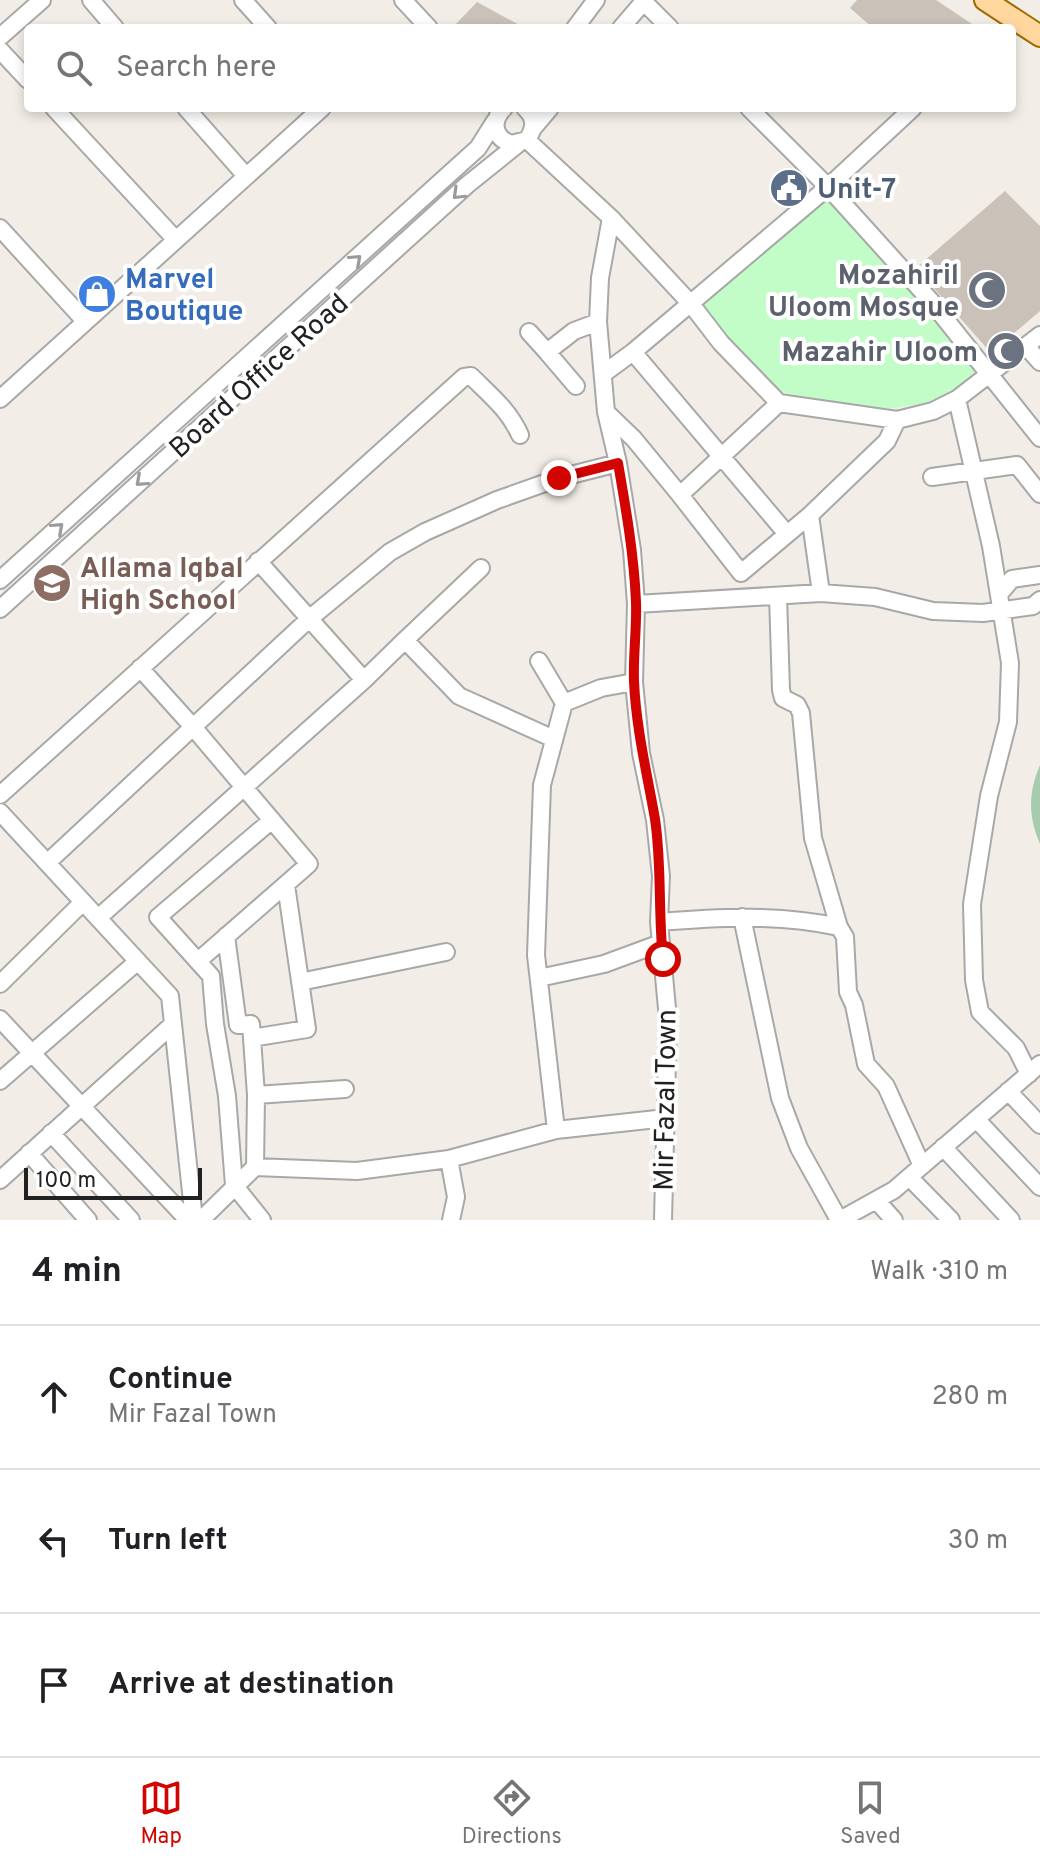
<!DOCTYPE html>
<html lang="en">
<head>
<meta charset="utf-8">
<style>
	:root { --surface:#fff; --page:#f6f6f6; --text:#202124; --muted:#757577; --line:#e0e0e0; --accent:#d20400 }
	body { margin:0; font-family:Overpass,sans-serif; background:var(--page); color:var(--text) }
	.scale { position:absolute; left:24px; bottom:20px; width:178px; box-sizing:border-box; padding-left:8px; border:4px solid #212121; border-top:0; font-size:22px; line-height:28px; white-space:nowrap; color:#212121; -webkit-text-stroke:6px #fff; paint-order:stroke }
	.stop { position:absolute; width:24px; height:24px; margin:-18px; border:6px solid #d20400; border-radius:50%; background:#fff }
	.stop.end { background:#d20400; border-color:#fff; box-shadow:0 2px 8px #0008 }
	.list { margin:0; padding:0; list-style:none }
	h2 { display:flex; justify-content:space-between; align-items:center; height:104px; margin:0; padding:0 32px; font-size:34px }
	h2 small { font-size:26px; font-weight:400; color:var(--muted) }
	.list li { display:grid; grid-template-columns:52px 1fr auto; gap:24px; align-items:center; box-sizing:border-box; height:144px; padding:0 32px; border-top:2px solid var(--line) }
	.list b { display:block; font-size:30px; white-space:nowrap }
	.list p { margin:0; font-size:26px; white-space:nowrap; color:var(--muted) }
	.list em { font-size:26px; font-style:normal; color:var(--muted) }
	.icon { flex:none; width:44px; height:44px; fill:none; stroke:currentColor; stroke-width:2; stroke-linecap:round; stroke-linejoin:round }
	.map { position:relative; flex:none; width:1040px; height:1220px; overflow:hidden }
	.search { position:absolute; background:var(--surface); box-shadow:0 4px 12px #0003; left:24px; right:24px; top:24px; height:88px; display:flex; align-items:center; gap:20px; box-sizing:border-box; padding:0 28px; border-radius:8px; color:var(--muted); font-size:30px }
	.sheet { height:536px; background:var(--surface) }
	nav { display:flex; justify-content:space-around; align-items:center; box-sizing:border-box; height:112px; border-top:2px solid var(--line); background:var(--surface); font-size:22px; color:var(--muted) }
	nav a { display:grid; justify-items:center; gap:4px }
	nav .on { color:var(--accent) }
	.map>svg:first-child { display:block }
	.cemetery { fill:#a6ccad }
	.park { fill:#c2fdc8 }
	.building { fill:#cac1b9 }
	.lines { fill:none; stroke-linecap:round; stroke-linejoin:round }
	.minor-casing { stroke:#a8a8a8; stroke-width:20 }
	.major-casing { stroke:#9e6c00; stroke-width:24 }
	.minor { stroke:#fff; stroke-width:16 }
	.major { stroke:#ffd79f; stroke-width:20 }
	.oneway { stroke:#9b9b9b }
	.route { stroke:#d20400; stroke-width:10 }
	.labels { text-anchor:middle; stroke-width:8; stroke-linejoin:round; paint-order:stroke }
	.service-label { font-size:28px; font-weight:bold; fill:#4e5e75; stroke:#fff; text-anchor:start }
	.worship-label { font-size:28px; font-weight:bold; fill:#5b616d; stroke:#fff; text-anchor:end }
	.shop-label { font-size:28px; font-weight:bold; fill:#366cbe; stroke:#fff; text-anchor:start }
	.street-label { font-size:28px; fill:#212121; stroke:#fff }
	.education-label { font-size:28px; font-weight:bold; fill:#785e54; stroke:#fff; text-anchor:start }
</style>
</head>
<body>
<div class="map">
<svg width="1040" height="1220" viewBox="0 0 1040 1220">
	<rect width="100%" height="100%" fill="#f2eee7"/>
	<!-- cemetery -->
	<path class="cemetery" d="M 1040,765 L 1040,844 C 1028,816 1028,793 1040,765 Z"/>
	<!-- park -->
	<path class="park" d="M 830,198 L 981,373 L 928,403 L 888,409 L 833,404 L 779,391 L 697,307 Z"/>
	<!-- building -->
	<path class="building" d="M 857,0 L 936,0 L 978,28 L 873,28 L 850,8 Z
		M 477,2 L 525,28 L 452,28 Z
		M 1005,191 L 1040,226 L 1040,311 L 991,353 L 916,268 Z"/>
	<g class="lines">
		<!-- minor casing -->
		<g class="minor-casing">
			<path id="minor" d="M 91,0 L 115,28
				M 243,0 L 268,28
				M 403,0 L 429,28
				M 644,2 L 670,28
				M 575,28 L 596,0
				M 621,28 L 645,0
				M 0,37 L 42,0
				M 0,50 L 28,80
				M 54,108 L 176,240
				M 186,108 L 246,176
				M 504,108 C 491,121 493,137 511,144 L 527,140 C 535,128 536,118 525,108
				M 749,108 L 828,187 L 930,300 L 1040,438
				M 534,127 L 550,108
				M 527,140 L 611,218 L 691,304 L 721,343 L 779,403 L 897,420 L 933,411 L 957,399 L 1040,335
				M 611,218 L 600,278 L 598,322 L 606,412 L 618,463 L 632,550 L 636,604 L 634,682 L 641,753 L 655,820 L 661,876 L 659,922 L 668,1019 L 663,1220
				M 0,228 L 85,321
				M 529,332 L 547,352
				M 1026,346 L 1040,362
				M 633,352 L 787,534
				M 603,374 L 633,352 L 828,187 L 913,108
				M 576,386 L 547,352 L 574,331 L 598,322
				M 0,399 L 322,108
				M 957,399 L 991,546 L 1010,663 L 1008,722 L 989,796 L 972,904 L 974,980 L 980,1012 L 1016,1048 L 1029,1074
				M 607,413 L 634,439 L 680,495 L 741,573 L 810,515 L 887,441 L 897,420
				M 932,477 L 1017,465 L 1040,494
				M 680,495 L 779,403
				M 810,515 L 821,593
				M 258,561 L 364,680 L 405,640 L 459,696 L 554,739
				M 0,580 L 478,148 L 495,121
				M 1000,593 L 1012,579 L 1040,575
				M 636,604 L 821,593 L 875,597 L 933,611 L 983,613 L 1033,606 L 1040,600
				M 0,609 L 467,185 L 518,144
				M 405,640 L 481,568
				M 539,661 L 564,703
				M 140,668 L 193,727 L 309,864 L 198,961
				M 0,795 L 464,377 L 471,376 C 490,395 509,410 520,435
				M 0,812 L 170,996 L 194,1220
				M 47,863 L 309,619 L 390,552 L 425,532 L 497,500 L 559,478 L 618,463
				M 742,917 L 780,1098 L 799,1148 L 839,1220
				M 98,918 L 364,680
				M 659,922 C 720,917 779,914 839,927 L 813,838 L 801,713 L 797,705 L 783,698 L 781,690 L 778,596
				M 839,927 L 845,937 L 848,992 L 854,1005 L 866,1064 L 886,1086 L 922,1166
				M 226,936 L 238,1025 L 251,1024 L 256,1095 L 255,1167
				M 539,978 L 604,964 L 661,943
				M 300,982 L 446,952
				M 0,984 L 82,903
				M 0,1019 L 188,1220
				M 252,1038 L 307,1029 L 286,885
				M 0,1081 L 138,961
				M 1008,1091 L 1040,1125
				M 256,1095 L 345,1089
				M 976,1119 L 1040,1187
				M 556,1130 L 666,1118
				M 51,1133 L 131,1220
				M 943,1147 L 1011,1220
				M 29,1153 L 88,1220
				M 449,1159 L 456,1197 L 451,1220
				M 909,1177 L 951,1220
				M 0,1180 L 172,1025
				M 876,1200 L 894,1220
				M 201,1220 L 255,1167 L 357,1171 L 449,1159 L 556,1130 L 536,955 L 542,785 L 564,703 L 601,688 L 634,682
				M 262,1220 L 234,1185 L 227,1096 L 215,1024 L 211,976 L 158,917 L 272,820
				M 840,1220 L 894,1190 L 1040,1064"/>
		</g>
		<!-- major casing -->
		<g class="major-casing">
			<path id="major" d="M 985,0 L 1040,36"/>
		</g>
		<!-- minor -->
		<use href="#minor" class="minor"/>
		<!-- major -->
		<use href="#major" class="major"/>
	</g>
	<!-- one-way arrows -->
	<defs><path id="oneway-chevron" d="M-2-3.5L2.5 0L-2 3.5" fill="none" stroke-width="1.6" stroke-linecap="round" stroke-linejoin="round" transform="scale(2)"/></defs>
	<g class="oneway">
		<use href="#oneway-chevron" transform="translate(458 194) rotate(136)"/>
		<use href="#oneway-chevron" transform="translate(356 260) rotate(-42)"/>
		<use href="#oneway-chevron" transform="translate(141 481) rotate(138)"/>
		<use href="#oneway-chevron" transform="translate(58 528) rotate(-42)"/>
	</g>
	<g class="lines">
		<!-- route -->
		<path class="route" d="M 559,478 L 618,463 C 626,509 634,555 636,602 C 637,628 633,654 634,681 C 636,728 647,773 655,819 C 662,866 658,912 663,959"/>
	</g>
	<!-- icons -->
	<defs>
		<g id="civic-disc" transform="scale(2)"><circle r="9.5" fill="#5c6f8a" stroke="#fff"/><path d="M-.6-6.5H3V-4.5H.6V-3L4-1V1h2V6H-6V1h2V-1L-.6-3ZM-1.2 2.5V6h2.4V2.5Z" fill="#fff"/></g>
		<g id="mosque-disc" transform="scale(2)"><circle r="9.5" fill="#6b7280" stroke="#fff"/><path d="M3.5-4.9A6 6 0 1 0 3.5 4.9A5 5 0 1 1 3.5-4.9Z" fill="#fff"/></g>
		<g id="shop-disc" transform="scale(2)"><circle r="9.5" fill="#3f7fe0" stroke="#fff"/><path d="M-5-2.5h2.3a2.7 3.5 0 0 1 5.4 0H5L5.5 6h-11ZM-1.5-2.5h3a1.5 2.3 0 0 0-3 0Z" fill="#fff"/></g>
		<g id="school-disc" transform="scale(2)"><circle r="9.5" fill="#8d6e63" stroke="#fff"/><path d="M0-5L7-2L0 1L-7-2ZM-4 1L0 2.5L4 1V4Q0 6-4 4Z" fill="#fff"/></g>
	</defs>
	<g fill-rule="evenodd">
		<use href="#civic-disc" x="789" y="188"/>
		<use href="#mosque-disc" x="987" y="290"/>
		<use href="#shop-disc" x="97" y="294"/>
		<use href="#mosque-disc" x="1006" y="351"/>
		<use href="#school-disc" x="52" y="583"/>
	</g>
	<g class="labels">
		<!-- service labels -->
		<g class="service-label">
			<text x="817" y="198">Unit-7</text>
		</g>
		<!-- worship labels -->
		<g class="worship-label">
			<text x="959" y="284">Mozahiril<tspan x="959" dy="32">Uloom Mosque</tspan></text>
			<text x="978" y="361">Mazahir Uloom</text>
		</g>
		<!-- shop labels -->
		<g class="shop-label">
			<text x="125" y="288">Marvel<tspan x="125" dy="32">Boutique</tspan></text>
		</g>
		<!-- street labels -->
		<g class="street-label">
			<text transform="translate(258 375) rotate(-42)" y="10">Board Office Road</text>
			<text transform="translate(664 1100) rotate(-89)" y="10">Mir Fazal Town</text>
		</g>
		<!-- education labels -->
		<g class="education-label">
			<text x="80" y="577">Allama Iqbal<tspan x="80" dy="32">High School</tspan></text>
		</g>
	</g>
</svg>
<div class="scale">100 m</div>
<div class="stop" style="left:663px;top:959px"></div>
<div class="stop end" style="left:559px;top:478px"></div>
<div class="search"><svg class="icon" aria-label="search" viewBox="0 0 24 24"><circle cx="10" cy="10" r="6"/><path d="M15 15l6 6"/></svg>Search here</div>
</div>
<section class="sheet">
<h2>4 min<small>Walk · 310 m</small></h2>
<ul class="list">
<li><svg class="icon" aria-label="ahead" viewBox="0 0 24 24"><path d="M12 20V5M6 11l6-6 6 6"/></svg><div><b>Continue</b><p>Mir Fazal Town</p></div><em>280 m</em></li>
<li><svg class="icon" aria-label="left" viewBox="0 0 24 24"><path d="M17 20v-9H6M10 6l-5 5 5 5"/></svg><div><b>Turn left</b></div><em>30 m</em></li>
<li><svg class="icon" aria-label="arrive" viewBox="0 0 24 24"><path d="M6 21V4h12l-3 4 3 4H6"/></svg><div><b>Arrive at destination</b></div></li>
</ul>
</section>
<nav>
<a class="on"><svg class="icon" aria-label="map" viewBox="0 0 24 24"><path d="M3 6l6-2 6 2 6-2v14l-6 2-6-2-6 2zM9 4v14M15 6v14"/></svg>Map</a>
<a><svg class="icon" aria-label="directions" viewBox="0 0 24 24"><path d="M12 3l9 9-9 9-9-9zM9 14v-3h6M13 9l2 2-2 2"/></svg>Directions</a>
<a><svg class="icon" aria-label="saved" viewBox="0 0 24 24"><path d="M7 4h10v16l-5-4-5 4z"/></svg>Saved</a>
</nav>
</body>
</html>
